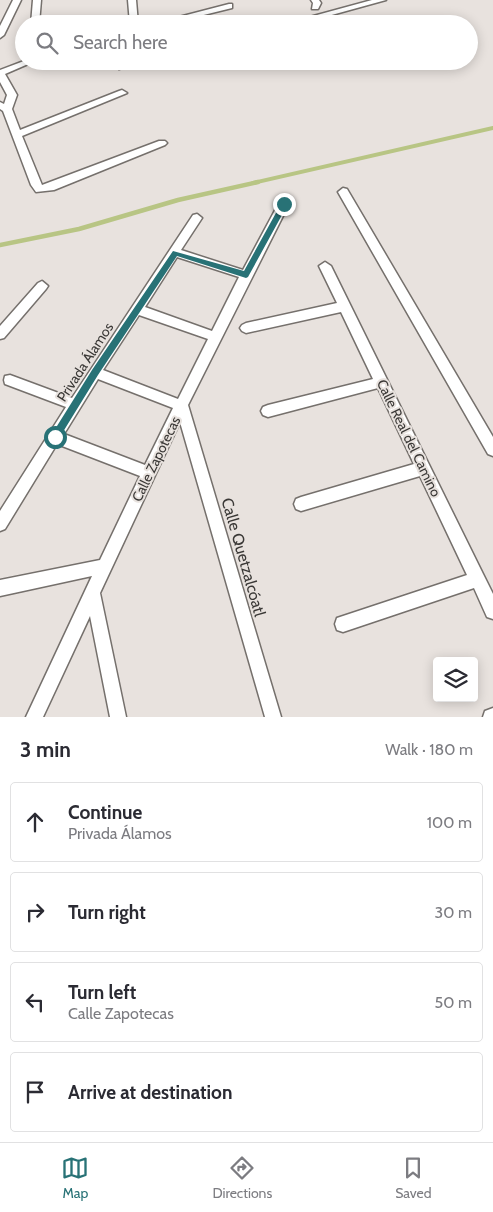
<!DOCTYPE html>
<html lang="en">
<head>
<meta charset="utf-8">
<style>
	:root { --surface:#fff; --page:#f7f7f7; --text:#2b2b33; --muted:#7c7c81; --line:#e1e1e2; --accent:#287276 }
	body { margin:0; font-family:Cabin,sans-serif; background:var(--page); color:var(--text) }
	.controls { position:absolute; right:15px; bottom:15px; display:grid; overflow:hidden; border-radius:5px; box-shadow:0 2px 12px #0003 }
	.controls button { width:45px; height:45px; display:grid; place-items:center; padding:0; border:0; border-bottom:1px solid var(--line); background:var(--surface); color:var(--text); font:25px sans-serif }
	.stop { position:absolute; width:15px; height:15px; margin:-11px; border:4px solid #287276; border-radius:50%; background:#fff }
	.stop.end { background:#287276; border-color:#fff; box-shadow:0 1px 5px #0008 }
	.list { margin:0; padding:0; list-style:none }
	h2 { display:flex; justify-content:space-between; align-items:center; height:65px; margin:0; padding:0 20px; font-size:21px }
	h2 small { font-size:16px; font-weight:400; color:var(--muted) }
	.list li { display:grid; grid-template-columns:32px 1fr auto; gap:15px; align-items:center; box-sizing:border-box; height:80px; margin:0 10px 10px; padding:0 10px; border:1px solid var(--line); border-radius:5px }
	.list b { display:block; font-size:19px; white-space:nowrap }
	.list p { margin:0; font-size:16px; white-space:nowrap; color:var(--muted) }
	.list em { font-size:16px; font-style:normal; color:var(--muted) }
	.icon { flex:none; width:28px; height:28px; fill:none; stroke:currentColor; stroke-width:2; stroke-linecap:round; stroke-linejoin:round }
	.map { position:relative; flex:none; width:493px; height:717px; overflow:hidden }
	.search { position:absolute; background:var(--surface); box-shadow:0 2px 12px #0003; left:15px; right:15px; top:15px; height:55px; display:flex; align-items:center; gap:12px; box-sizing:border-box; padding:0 18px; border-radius:28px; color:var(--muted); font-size:19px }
	.sheet { height:425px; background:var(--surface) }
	nav { display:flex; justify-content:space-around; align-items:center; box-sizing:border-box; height:70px; border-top:1px solid var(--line); background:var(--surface); font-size:14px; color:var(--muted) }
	nav a { display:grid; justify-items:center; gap:2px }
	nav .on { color:var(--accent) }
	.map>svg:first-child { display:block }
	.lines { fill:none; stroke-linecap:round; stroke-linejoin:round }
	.stream-far1 { stroke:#b8c584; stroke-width:4 }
	.stream { stroke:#b8c584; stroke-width:4.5 }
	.street-casing { stroke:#75706c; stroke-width:3 }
	.street { fill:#fff; fill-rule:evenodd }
	.route { fill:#287276 }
	.labels { text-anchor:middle; stroke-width:4; stroke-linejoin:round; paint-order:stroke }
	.street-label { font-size:14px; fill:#3a3836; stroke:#e8e2de }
	.near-street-label { font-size:16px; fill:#3a3836; stroke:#e8e2de }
</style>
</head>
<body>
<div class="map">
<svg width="493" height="717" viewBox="0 0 493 717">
	<rect width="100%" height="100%" fill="#e8e2de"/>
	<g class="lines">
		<!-- stream-far1 -->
		<path class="stream-far1" d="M 253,183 L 493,128"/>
		<!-- stream -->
		<path class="stream" d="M 0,245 L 79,229 L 178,200 L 258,182"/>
		<!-- street casing -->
		<g class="street-casing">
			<path id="street" d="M 13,0 L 21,0 L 4,35 L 0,38 L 0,26 Z
				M 33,0 L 41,0 L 39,24 L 31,24 Z
				M 128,0 L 136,0 L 138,24 L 130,24 Z
				M 311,0 L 319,0 L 321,3 L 318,9 L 312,9 L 313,3 Z
				M 372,0 L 386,0 L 299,24 L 284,24 Z
				M 229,4 L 232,4 L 232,8 L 167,24 L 152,24 Z
				M 24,61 L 35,61 L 5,74 L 17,95 L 12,109 L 20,130 L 119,91 L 122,90 L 127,93 L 22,136 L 42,185 L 159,141 L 165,141 L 167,143 L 165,145 L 54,190 L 36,192 L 31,185 L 3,111 L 0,109 L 0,102 L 4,104 L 7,95 L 0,82 L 0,70 Z
				M 127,61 L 143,61 L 119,69 L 115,66 Z
				M 343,188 L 347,189 L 493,437 L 493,456 L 488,454 L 338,192 Z
				M 284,200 L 289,204 L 188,405 L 281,717 L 265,717 L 180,422 L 100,593 L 126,717 L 110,717 L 90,616 L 43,717 L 26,717 L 92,576 L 0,596 L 0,580 L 100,560 L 140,476 L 57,444 L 5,529 L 0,531 L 0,511 L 66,407 L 5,384 L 4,380 L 5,376 L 10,375 L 72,398 L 193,215 L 197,214 L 202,218 L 181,250 L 243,270 L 280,201 ZM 177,257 L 239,277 L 212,331 L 145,307 ZM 139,315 L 208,339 L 178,399 L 103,370 ZM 98,379 L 173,408 L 145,465 L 64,434 Z
				M 325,262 L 331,266 L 483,574 L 493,594 L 493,619 L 487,617 L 474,588 L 343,632 L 337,630 L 335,624 L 337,618 L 467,575 L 420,476 L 301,511 L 296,509 L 294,504 L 296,499 L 301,497 L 414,464 L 378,388 L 268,417 L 263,415 L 261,411 L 263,407 L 268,405 L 373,379 L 341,312 L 246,333 L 242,331 L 240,328 L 242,325 L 246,323 L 337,303 L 319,266 Z
				M 42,281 L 48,286 L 46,289 L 4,338 L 0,339 L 0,326 L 38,283 Z
				M 493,708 L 493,717 L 483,717 L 485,711 Z"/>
		</g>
		<!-- street -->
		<use href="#street" class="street"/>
	</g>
	<!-- route -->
	<path class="route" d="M 282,202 L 288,204 L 248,277 L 246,278 L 177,256 L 98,375 L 58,440 L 52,440 L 52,434 L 92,370 L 173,251 L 244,271 Z"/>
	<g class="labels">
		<!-- street labels -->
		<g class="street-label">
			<text transform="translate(85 362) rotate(-57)" y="5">Privada Álamos</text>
			<text transform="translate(409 438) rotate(64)" y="5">Calle Real del Camino</text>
			<text transform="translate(156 459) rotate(-64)" y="5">Calle Zapotecas</text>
		</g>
		<!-- near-street labels -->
		<g class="near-street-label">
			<text transform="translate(244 557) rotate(74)" y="6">Calle Quetzalcóatl</text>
		</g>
	</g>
</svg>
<div class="controls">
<button><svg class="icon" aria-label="layers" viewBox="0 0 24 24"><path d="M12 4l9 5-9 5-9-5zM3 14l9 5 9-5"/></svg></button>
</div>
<div class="stop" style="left:55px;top:437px"></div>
<div class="stop end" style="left:284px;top:204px"></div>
<div class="search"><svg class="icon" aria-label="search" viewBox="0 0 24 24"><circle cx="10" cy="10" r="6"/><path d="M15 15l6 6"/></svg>Search here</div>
</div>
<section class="sheet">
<h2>3 min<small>Walk · 180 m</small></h2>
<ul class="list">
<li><svg class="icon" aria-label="ahead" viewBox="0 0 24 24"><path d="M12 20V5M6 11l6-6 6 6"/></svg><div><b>Continue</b><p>Privada Álamos</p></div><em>100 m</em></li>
<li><svg class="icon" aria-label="right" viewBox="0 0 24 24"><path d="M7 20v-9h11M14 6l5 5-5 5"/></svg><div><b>Turn right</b></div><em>30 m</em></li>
<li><svg class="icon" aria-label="left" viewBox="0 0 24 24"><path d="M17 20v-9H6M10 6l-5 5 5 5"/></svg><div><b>Turn left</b><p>Calle Zapotecas</p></div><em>50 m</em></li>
<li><svg class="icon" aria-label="arrive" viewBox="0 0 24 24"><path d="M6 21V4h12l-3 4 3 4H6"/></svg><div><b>Arrive at destination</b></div></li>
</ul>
</section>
<nav>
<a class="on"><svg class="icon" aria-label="map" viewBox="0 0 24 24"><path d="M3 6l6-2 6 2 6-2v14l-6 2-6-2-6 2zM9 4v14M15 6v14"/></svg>Map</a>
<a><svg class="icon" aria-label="directions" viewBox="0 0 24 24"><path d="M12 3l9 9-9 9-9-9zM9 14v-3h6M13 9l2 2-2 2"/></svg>Directions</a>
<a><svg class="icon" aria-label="saved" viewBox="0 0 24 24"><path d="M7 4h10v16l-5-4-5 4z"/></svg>Saved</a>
</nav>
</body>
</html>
